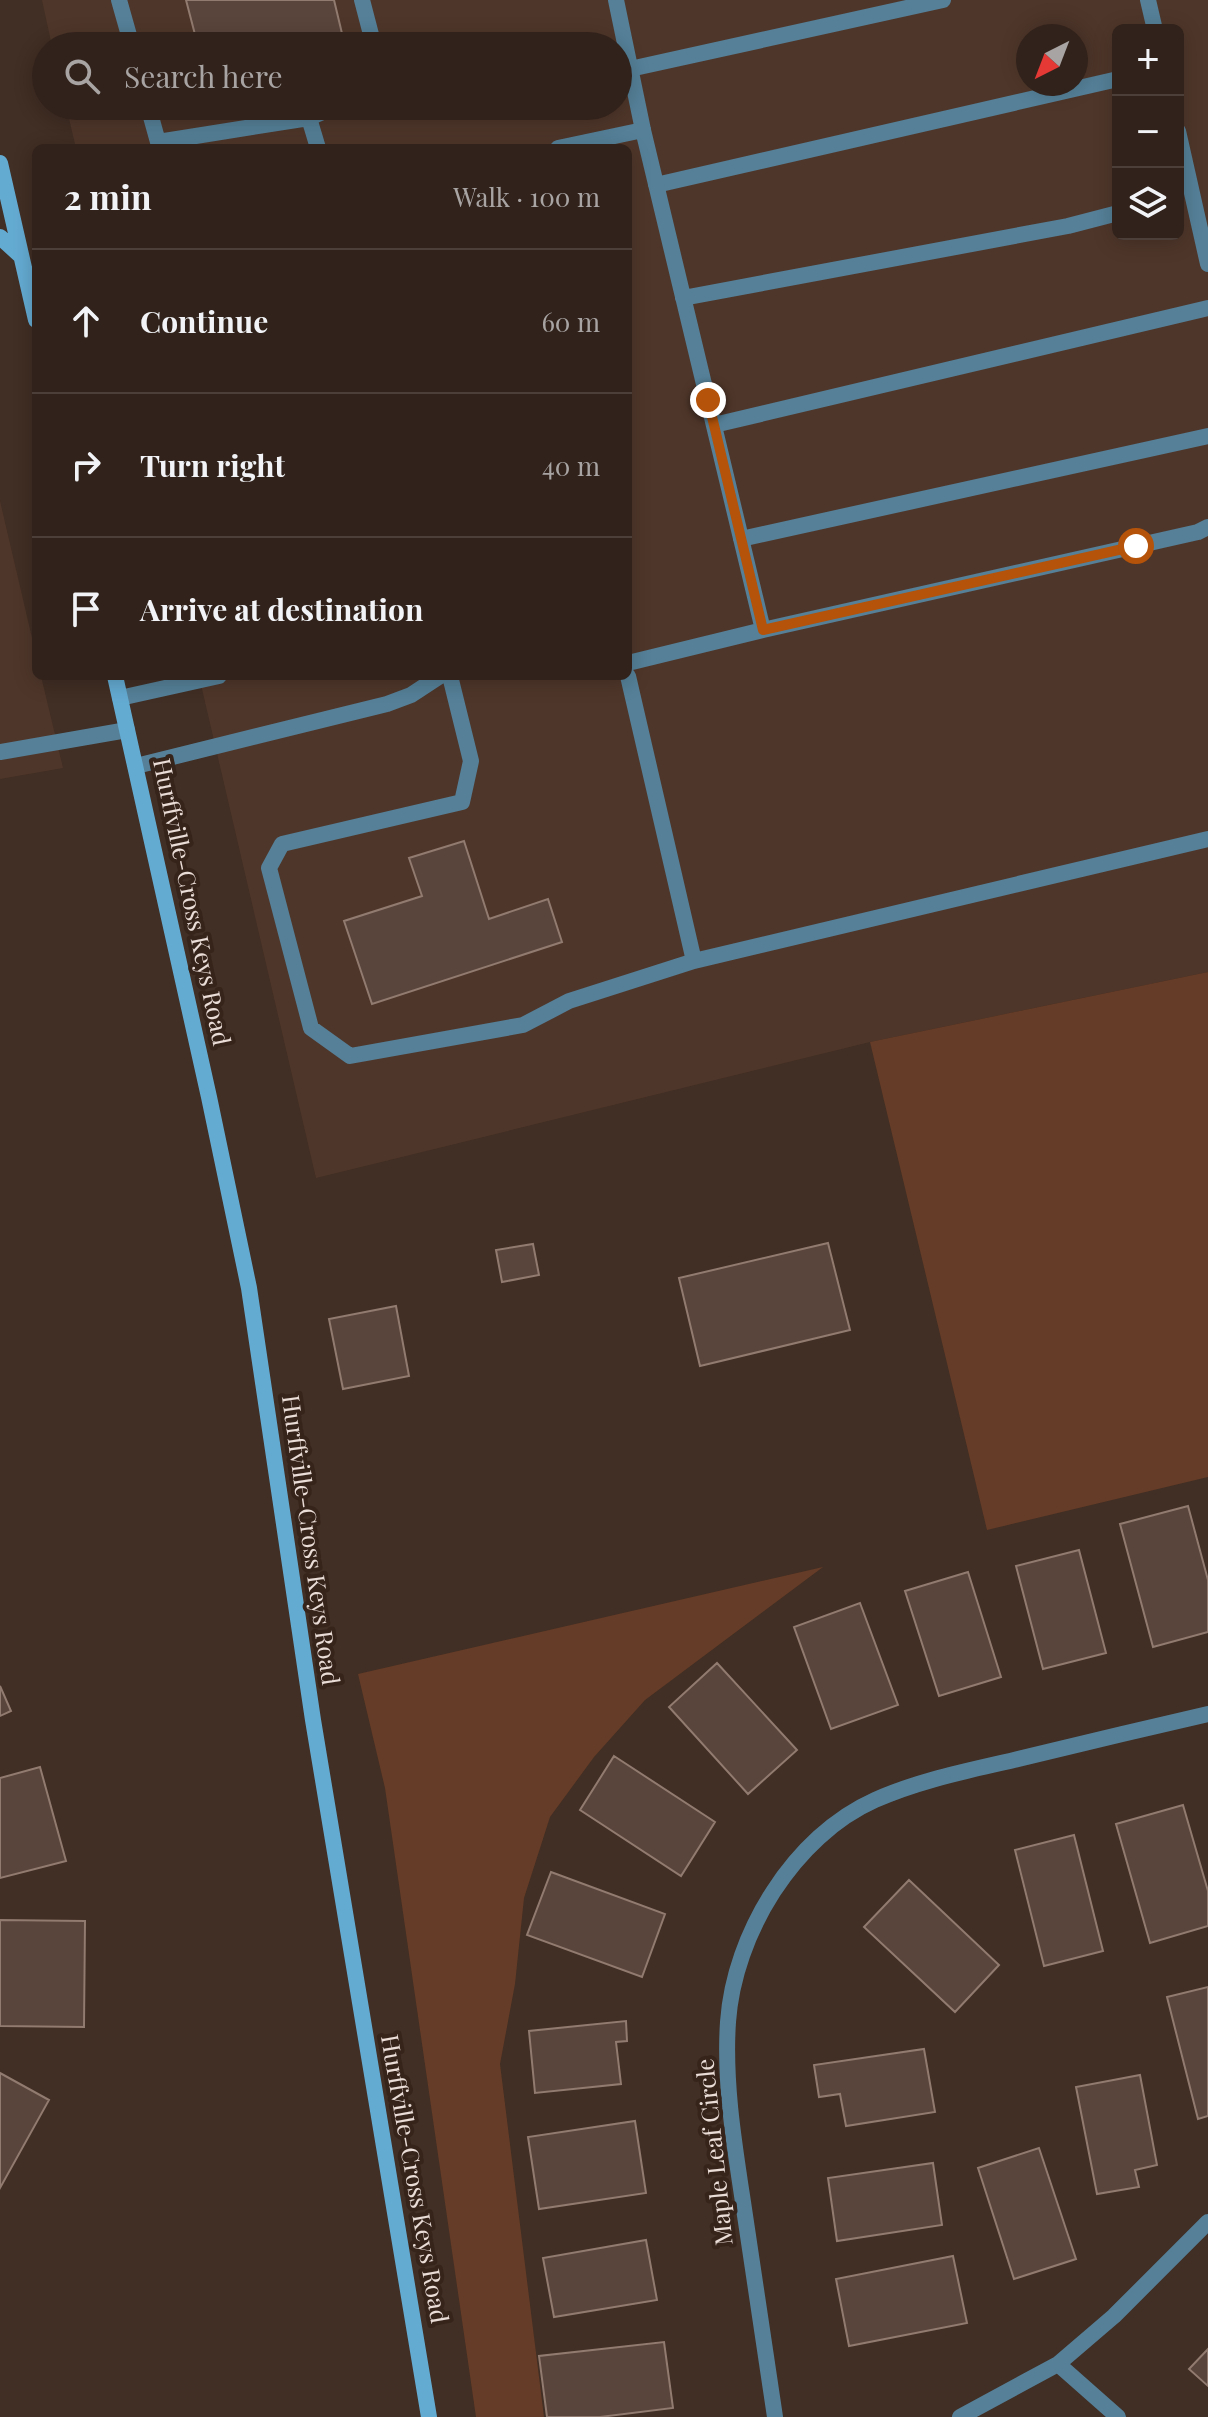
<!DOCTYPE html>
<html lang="en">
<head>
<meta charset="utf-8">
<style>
	:root { --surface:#31221b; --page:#392a24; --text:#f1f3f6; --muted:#a8a4a3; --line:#4c3f3a }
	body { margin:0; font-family:"Playfair Display",serif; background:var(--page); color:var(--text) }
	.controls { position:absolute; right:24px; top:24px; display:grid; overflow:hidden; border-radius:12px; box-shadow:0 4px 20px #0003 }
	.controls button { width:72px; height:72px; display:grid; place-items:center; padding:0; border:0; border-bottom:2px solid var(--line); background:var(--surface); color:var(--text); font:40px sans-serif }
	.compass { position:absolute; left:1016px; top:24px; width:72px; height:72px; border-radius:50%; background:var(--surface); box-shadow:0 4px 20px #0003; rotate:222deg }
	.stop { position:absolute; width:24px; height:24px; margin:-18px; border:6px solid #b45309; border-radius:50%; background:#fff }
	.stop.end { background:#b45309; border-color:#fff; box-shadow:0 2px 8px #0008 }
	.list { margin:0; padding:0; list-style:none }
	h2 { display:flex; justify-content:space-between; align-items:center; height:104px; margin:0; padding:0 32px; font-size:34px }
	h2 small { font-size:26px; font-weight:400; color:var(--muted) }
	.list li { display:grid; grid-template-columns:52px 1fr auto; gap:24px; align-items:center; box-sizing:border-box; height:144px; padding:0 32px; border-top:2px solid var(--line) }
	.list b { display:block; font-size:30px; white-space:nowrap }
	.list em { font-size:26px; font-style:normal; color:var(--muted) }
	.icon { flex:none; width:44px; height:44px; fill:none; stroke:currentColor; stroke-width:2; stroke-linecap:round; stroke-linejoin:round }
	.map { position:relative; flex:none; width:1208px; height:2417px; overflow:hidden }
	.search { position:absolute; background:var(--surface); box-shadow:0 4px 20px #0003; left:32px; top:32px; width:600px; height:88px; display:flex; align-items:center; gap:20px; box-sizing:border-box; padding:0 28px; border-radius:44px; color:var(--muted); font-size:30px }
	.panel { position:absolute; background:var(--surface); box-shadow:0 4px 20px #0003; left:32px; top:144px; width:600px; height:536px; border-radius:12px }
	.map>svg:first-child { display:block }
	.built { fill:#4f362a; fill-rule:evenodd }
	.green { fill:#653c27 }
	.building { fill:#5a453c; stroke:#917a6f; stroke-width:2 }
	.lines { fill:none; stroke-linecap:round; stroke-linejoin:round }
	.lane { stroke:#558098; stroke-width:16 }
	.street { stroke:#558098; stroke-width:16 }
	.secondary { stroke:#64abd2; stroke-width:16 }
	.route { stroke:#b45309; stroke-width:10 }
	.labels { text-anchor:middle; stroke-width:8; stroke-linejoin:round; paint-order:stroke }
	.street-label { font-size:24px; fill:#eaddd7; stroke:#36241b }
</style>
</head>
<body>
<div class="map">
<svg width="1208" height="2417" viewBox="0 0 1208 2417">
	<rect width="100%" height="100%" fill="#412e24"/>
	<!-- built -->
	<path class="built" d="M 42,0 L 1208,0 L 1208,972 L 870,1042 L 316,1178 L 199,676 L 628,676 L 628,148 L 76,148 L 66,106 L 618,106 L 618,46 L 52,46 ZM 1118,30 L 1178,30 L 1178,234 L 1118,234 ZM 1028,36 L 1076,36 L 1076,84 L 1028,84 Z
		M 0,501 L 36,655 L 36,676 L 41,676 L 63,768 L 0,779 Z"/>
	<!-- green -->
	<path class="green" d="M 1208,972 L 1208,1477 L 987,1530 L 870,1042 Z
		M 823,1567 L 645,1700 L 594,1757 L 550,1817 L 524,1898 L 515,1984 L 500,2064 L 544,2417 L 476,2417 L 385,1788 L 358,1674 Z"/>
	<!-- building -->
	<path class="building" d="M 186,0 L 334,0 L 345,46 L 198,46 Z
		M 464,841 L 489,919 L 548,899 L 562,942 L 372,1004 L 344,921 L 422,896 L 409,858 Z
		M 828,1243 L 850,1330 L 700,1366 L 679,1278 Z
		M 533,1244 L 539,1275 L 502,1282 L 496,1250 Z
		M 396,1306 L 409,1376 L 343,1389 L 329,1319 Z
		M 1188,1506 L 1208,1580 L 1208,1632 L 1153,1647 L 1120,1524 Z
		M 1079,1550 L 1106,1653 L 1043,1669 L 1016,1566 Z
		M 968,1572 L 1001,1677 L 939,1696 L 905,1591 Z
		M 860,1603 L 898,1705 L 831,1729 L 794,1627 Z
		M 717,1663 L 797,1750 L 748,1794 L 669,1707 Z
		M 0,1686 L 11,1711 L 0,1716 Z
		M 614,1756 L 715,1822 L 681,1876 L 580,1810 Z
		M 40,1767 L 66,1861 L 0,1878 L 0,1778 Z
		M 1183,1805 L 1208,1891 L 1208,1926 L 1150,1943 L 1116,1824 Z
		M 1074,1835 L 1103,1951 L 1044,1966 L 1015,1850 Z
		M 551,1872 L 665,1914 L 642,1977 L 527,1935 Z
		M 909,1880 L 999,1965 L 955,2012 L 864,1927 Z
		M 0,1920 L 85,1921 L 84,2027 L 0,2026 Z
		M 1208,1987 L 1208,2116 L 1198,2119 L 1167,1997 Z
		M 626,2021 L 627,2041 L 616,2042 L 621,2084 L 535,2093 L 529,2031 Z
		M 924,2049 L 935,2112 L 846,2126 L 840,2094 L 819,2097 L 814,2065 Z
		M 0,2073 L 49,2100 L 0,2188 Z
		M 1140,2075 L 1157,2165 L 1135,2170 L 1139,2187 L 1097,2194 L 1076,2087 Z
		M 635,2121 L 646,2193 L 539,2209 L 528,2137 Z
		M 1039,2148 L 1076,2259 L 1014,2279 L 978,2168 Z
		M 933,2163 L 942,2225 L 837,2241 L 828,2178 Z
		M 646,2240 L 657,2300 L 554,2317 L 543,2258 Z
		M 953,2256 L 967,2323 L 849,2346 L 836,2279 Z
		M 664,2342 L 673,2408 L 600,2417 L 547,2417 L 539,2356 Z
		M 1208,2349 L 1208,2386 L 1189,2369 Z"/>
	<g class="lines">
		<!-- lane -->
		<path class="lane" d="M 119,0 L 132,46
			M 362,0 L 374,46
			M 616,0 L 643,130 L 763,630 L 1198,532 L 1208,527
			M 1148,0 L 1155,30
			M 630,69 L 943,0
			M 148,106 L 158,142 L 309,118 L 318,148
			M 309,118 L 337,106
			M 1178,131 L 1208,264
			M 656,185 L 1118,79
			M 683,298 L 1068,226 L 1118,213
			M 714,425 L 1208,308
			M 741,539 L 1208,436
			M 628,663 L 763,630
			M 450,676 L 471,761 L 462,802 L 282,844 L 269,868 L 311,1028 L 350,1056 L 523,1025 L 569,1001 L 694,961
			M 628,676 L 694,961 L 1208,839
			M 120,698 L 219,676
			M 0,752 L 127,730
			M 136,766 L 387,704 L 411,695 L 440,676"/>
		<!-- street -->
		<path class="street" d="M 558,148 L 643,130
			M 1058,2364 L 1118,2417
			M 775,2417 C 764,2345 754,2274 743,2202 C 734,2143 724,2082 728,2022 C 734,1934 794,1836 875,1800 C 920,1780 967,1771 1014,1760 C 1079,1744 1143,1729 1208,1714
			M 960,2417 L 1058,2364 L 1114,2316 L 1208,2222"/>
		<!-- secondary -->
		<path class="secondary" d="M 0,163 L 36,320
			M 0,237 L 21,256
			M 115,676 L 209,1097 L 249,1288 L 313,1720 L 429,2417"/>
	</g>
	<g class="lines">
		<!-- route -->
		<path class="route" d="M 708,400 L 763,630 L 1136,546"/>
	</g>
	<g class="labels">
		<!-- street labels -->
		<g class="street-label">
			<text transform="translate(191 902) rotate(78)" y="8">Hurffville-Cross Keys Road</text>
			<text transform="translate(310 1540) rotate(82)" y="8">Hurffville-Cross Keys Road</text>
			<text transform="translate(715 2152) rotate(-96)" y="8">Maple Leaf Circle</text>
			<text transform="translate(414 2179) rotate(80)" y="8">Hurffville-Cross Keys Road</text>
		</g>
	</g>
</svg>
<div class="controls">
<button>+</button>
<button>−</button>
<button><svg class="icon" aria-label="layers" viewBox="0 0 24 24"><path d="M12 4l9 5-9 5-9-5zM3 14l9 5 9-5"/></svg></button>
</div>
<svg class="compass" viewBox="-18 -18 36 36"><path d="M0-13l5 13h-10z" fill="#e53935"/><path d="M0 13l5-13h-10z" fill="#a8a4a3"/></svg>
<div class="stop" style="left:1136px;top:546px"></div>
<div class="stop end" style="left:708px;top:400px"></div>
<div class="search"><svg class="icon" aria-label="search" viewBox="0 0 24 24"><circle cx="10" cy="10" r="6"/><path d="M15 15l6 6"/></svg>Search here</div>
<section class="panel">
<h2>2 min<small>Walk · 100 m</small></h2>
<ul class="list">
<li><svg class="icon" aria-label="ahead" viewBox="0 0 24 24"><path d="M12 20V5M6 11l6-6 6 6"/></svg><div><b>Continue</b></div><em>60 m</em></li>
<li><svg class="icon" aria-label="right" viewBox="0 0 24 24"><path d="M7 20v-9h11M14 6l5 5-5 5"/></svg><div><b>Turn right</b></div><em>40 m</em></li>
<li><svg class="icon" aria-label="arrive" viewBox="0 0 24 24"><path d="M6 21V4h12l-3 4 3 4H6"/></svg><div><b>Arrive at destination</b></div></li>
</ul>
</section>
</div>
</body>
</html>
